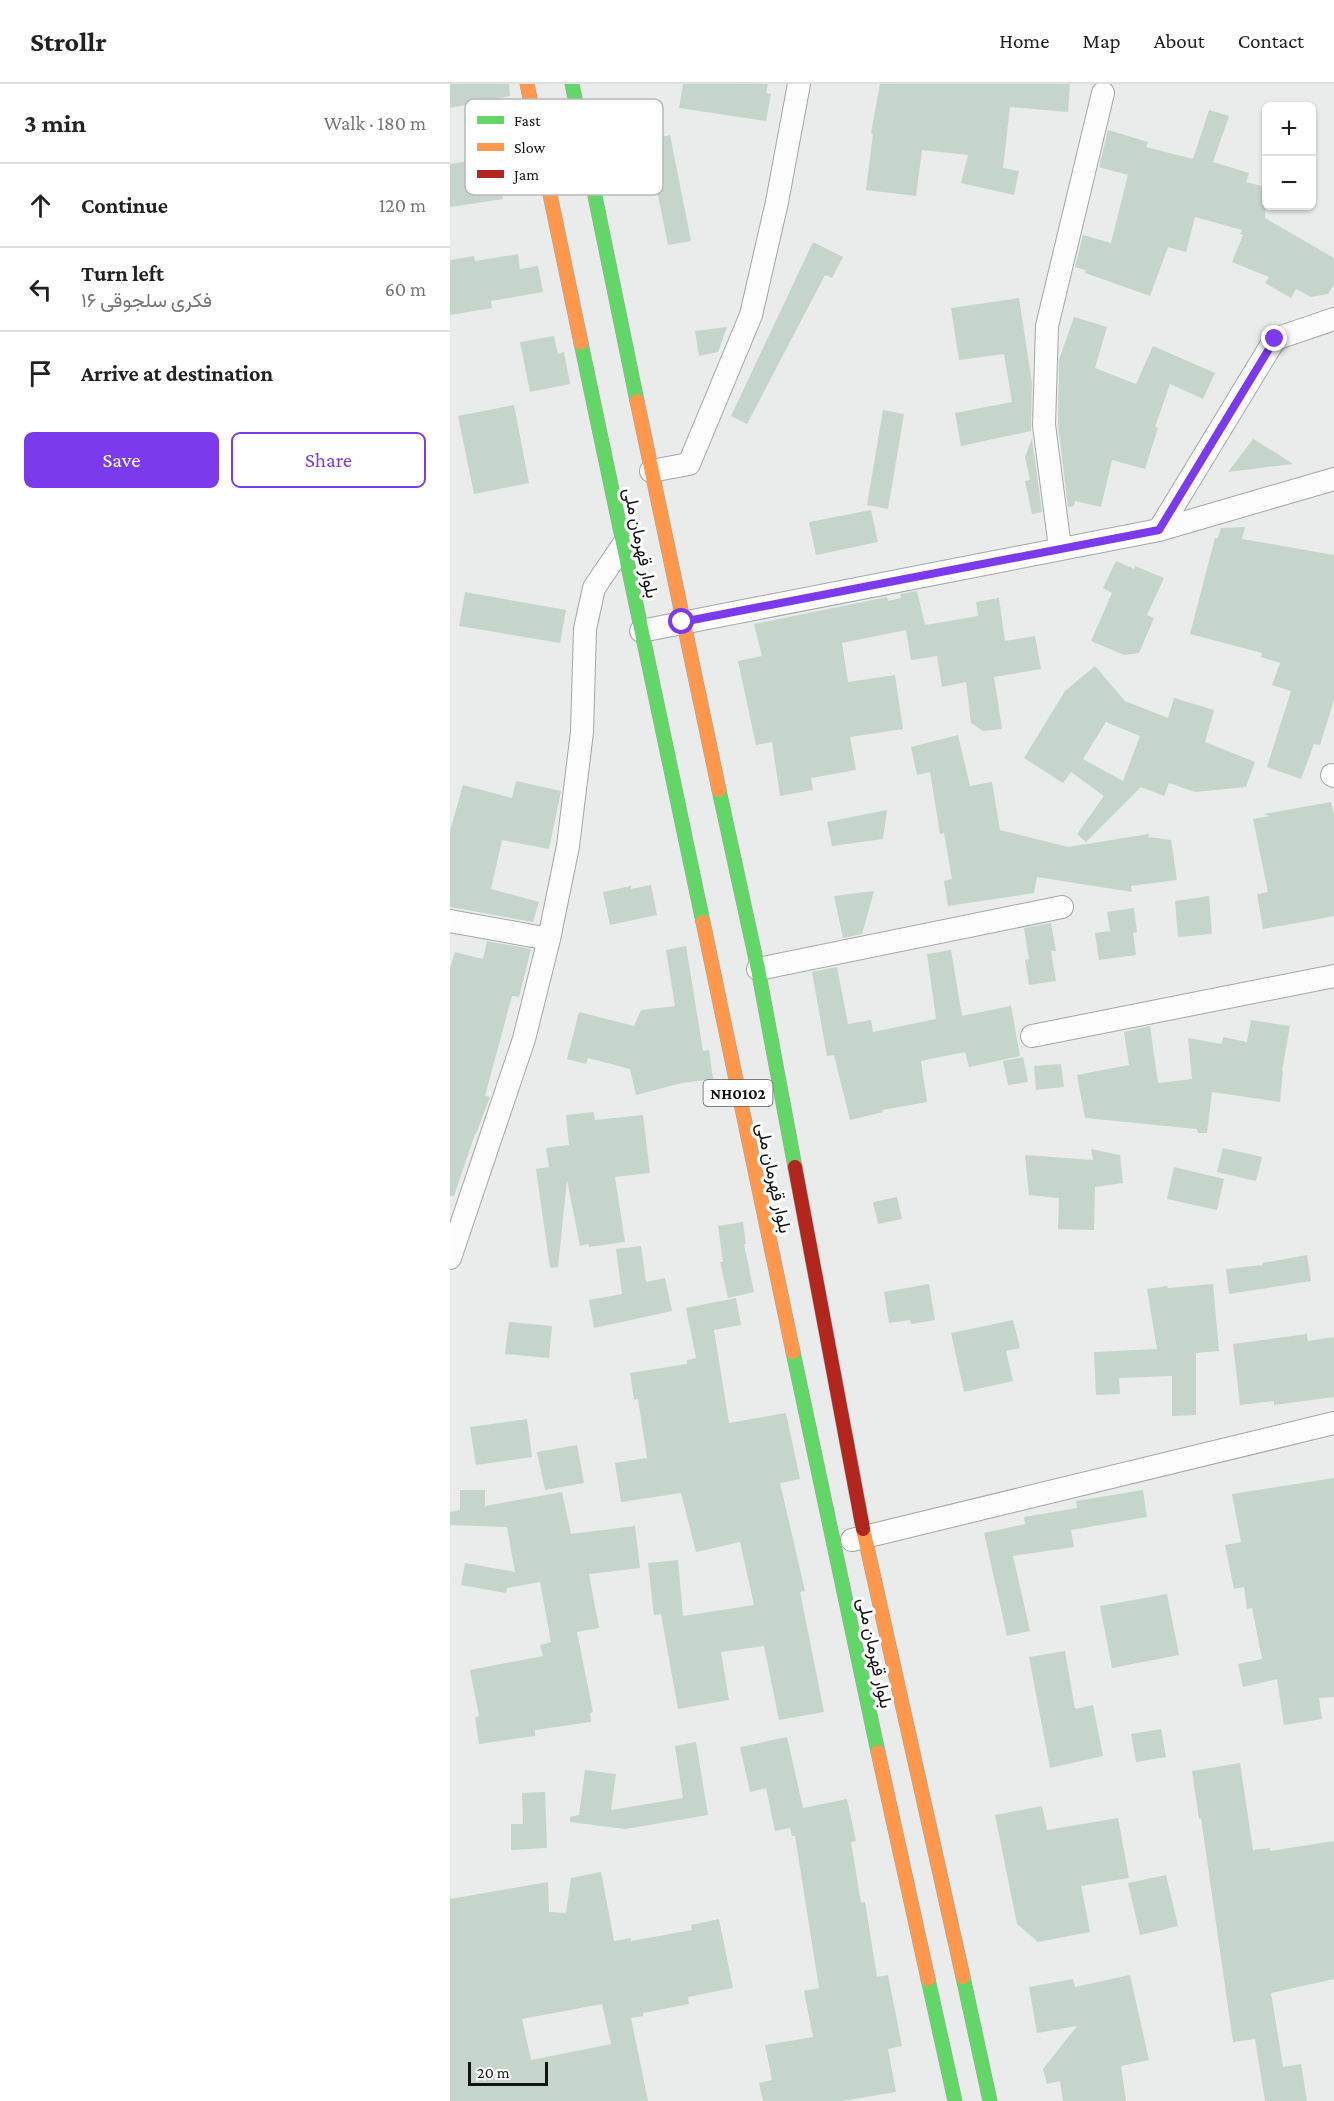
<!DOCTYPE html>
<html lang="en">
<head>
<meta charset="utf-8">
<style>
	:root { --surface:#fff; --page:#f6f6f6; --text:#222; --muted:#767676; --line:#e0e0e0; --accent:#7c3aed }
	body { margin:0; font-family:"Crimson Pro",Vazirmatn,serif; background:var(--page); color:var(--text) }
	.controls { position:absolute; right:18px; top:18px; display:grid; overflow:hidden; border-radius:9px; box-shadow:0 2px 4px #0004 }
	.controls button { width:54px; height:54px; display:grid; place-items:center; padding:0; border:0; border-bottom:2px solid var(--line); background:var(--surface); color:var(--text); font:30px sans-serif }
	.scale { position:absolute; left:18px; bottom:15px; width:80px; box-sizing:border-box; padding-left:6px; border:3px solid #121413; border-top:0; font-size:16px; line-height:21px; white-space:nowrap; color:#121413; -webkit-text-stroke:4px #fff; paint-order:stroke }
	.stop { position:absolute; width:18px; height:18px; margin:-14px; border:4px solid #7c3aed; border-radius:50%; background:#fff }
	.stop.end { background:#7c3aed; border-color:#fff; box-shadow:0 2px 6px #0008 }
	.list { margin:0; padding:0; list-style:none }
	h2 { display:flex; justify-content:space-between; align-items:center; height:78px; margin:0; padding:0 24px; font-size:26px }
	h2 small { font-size:20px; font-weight:400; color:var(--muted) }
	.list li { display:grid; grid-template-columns:39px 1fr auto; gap:18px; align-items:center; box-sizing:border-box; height:84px; padding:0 24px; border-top:2px solid var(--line) }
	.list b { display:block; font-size:22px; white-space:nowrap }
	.list p { margin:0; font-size:20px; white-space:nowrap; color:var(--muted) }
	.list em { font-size:20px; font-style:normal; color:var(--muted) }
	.actions { display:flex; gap:12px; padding:18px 24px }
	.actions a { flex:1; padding:14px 0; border:2px solid var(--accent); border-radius:9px; text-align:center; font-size:21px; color:var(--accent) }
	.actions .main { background:var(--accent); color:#fff }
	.icon { flex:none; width:33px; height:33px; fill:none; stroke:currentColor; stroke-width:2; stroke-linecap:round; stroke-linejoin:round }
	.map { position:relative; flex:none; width:884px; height:2017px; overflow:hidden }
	header { display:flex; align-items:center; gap:36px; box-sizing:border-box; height:84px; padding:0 30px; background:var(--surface); border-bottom:2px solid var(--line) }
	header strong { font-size:28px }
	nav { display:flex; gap:33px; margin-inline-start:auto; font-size:21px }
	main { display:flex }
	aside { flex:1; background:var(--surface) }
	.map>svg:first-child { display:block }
	.building { fill:#c5d5cc; fill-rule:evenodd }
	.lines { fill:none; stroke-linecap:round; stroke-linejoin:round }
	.street-casing { stroke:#a4a6a5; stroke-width:24 }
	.fast-casing { stroke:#a4a6a5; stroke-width:15 }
	.slow-casing { stroke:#a4a6a5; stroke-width:15 }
	.jam-casing { stroke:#a4a6a5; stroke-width:15 }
	.street { stroke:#fcfcfc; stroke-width:22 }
	.fast { stroke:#63d668; stroke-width:14 }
	.slow { stroke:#ff974d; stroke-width:14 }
	.jam { stroke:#b3261e; stroke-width:14 }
	.route { stroke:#7c3aed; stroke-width:8 }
	.labels { text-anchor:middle; stroke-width:6; stroke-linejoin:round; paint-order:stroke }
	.shield { fill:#fff; stroke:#595a5a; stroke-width:1.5 }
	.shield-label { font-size:16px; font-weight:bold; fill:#121413 }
	.street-label { font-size:18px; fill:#121413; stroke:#fff }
	.key { fill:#fff; stroke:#b8b8b8; stroke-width:1.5 }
	.key-label { font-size:16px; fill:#121413 }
</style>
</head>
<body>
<header>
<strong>Strollr</strong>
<nav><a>Home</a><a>Map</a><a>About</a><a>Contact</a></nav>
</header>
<main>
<aside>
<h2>3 min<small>Walk · 180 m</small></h2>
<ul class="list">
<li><svg class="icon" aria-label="ahead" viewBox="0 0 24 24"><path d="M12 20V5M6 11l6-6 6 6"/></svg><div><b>Continue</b></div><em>120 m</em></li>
<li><svg class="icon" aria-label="left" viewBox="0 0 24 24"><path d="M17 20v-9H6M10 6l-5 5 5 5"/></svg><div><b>Turn left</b><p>فکری سلجوقی ۱۶</p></div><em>60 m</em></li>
<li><svg class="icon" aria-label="arrive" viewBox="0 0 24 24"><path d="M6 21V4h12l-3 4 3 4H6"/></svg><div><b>Arrive at destination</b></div></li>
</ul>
<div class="actions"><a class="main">Save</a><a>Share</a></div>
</aside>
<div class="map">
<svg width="884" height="2017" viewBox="0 0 884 2017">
	<rect width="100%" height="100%" fill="#e9ecea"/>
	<!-- building -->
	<path class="building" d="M 0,0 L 59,0 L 60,12 L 0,24 Z
		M 233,0 L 318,0 L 316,9 L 321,10 L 316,37 L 229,24 Z
		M 430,0 L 620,0 L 618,28 L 560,23 L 553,84 L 569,87 L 564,111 L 511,99 L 518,71 L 472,66 L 466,112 L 416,106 L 423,50 L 421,49 Z
		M 759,26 L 779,32 L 763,78 L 799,89 L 796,98 L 816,103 L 815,134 L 884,174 L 884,201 L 878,210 L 861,213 L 846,205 L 841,214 L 815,199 L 819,193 L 782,178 L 793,151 L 790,150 L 792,146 L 745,133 L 736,168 L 718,163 L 700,212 L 635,189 L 636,186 L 625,183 L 633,151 L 661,159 L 678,91 L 649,83 L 658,46 L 698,58 L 696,63 L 743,75 Z
		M 220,51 L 241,157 L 218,161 L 197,56 Z
		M 46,73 L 53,115 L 0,123 L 0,80 Z
		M 363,158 L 393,173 L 382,194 L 375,191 L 297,340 L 281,332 Z
		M 68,170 L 70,185 L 88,182 L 93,208 L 41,217 L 42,224 L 0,231 L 0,176 L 24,172 L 25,177 Z
		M 569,214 L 582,299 L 581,347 L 511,362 L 505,329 L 562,318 L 554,270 L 509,276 L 501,224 Z
		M 624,233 L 657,243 L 645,284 L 686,300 L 703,262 L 765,289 L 753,315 L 720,300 L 705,343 L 708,344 L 695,385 L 662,376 L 651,423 L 625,417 L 624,422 L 618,423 L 608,340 L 609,276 Z
		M 277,243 L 268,268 L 249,272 L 245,247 Z
		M 104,252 L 108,270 L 114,268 L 120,300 L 80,308 L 70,258 Z
		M 64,321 L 79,399 L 24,410 L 8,332 Z
		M 433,326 L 454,330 L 438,425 L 417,421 Z
		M 582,354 L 592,428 L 582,430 L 575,397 L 580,396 L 575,373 Z
		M 803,355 L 828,370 L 843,380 L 778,388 Z
		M 421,426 L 428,458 L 366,471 L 359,438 Z
		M 795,443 L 792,455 L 884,471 L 884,616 L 870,661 L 864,660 L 851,695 L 817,683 L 841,607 L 822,601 L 830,579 L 811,573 L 812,569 L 740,550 L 765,454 L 768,454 L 771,444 Z
		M 666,477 L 684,485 L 685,482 L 714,494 L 697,531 L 704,534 L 689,569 L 674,571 L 641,557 L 662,509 L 653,504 Z
		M 467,507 L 475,541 L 528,532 L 526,518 L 549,514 L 555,557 L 585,552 L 591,585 L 544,593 L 552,645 L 533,647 L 521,639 L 516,598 L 492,603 L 487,572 L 461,576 L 456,546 L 392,559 L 398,598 L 445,591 L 453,645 L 400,653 L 406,686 L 361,694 L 363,706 L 330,712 L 322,658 L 306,661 L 288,577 L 312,572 L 304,540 L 437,513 L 438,517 L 451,514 L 450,510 Z
		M 15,508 L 116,526 L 110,559 L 9,542 Z
		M 645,582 L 675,617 L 718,634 L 724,614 L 764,626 L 755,658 L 805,678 L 796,703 L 745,708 L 719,699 L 714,712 L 691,703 L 636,758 L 627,750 L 654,712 L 621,688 L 613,699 L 574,674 L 615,607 ZM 656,638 L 690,652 L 673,697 L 633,675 Z
		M 508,651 L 520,702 L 542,698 L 550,746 L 618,763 L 699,750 L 698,753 L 721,756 L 727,796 L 681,802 L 682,808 L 587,793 L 584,809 L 498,822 L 494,797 L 502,795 L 494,749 L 490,750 L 480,688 L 467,691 L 461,663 Z
		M 66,697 L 111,707 L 99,765 L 52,756 L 41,805 L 89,818 L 83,838 L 0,823 L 0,747 L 13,701 L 62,714 Z
		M 881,718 L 884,730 L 884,832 L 864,836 L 858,837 L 858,835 L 858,837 L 813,845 L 807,810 L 818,808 L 803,735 L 820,732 L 814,730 Z
		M 437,726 L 433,755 L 382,762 L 377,738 Z
		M 201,801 L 207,831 L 160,841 L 153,808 L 181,802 L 181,805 Z
		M 424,807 L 412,850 L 393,854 L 384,812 Z
		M 759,812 L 762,850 L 728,853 L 725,817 Z
		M 684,824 L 687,848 L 683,849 L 686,871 L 649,876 L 645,849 L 660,847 L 657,828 Z
		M 601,839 L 606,867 L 601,867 L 606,897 L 579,901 L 575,876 L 579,875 L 574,844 Z
		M 37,857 L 81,865 L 69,913 L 62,912 L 35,1012 L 40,1013 L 26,1050 L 25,1050 L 4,1112 L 0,1112 L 0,884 L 5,868 L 33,875 Z
		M 236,862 L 253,967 L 259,966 L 263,995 L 232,999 L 186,1011 L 180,985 L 138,974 L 136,980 L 117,975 L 129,928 L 184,942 L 191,926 L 225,922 L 216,866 Z
		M 501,866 L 512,932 L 561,922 L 570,972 L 519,983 L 515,968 L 471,977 L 477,1018 L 432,1026 L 433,1028 L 400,1036 L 384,971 L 377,972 L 362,888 L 387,883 L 398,940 L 421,936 L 423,948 L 486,935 L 477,870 Z
		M 801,936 L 840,942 L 832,987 L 833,987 L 830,1018 L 762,1008 L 757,1049 L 748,1049 L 747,1045 L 635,1034 L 627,991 L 679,981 L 674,948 L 700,942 L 708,999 L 742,995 L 738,954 L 772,960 L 773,953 L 797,958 Z
		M 573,973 L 578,998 L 558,1001 L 553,977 Z
		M 611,980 L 614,1003 L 586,1006 L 584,982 Z
		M 144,1028 L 145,1036 L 193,1031 L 200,1089 L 165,1093 L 175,1158 L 139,1163 L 139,1160 L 130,1162 L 117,1096 L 108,1183 L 100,1184 L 86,1085 L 99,1083 L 96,1064 L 119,1061 L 116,1031 Z
		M 773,1064 L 812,1073 L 806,1097 L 767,1088 Z
		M 641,1065 L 670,1071 L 673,1099 L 645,1103 L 644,1146 L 608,1145 L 609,1114 L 579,1111 L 575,1071 L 643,1076 Z
		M 724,1083 L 774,1095 L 767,1126 L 717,1115 Z
		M 447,1113 L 452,1135 L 428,1140 L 423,1118 Z
		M 293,1138 L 296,1160 L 294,1160 L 304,1208 L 278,1214 L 270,1178 L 273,1178 L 268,1142 Z
		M 191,1162 L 196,1198 L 215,1194 L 222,1227 L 144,1244 L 139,1216 L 172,1210 L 166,1165 Z
		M 857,1171 L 861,1197 L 779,1210 L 776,1185 L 813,1181 L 813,1179 Z
		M 479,1200 L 485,1236 L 461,1240 L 460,1236 L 439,1239 L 434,1208 Z
		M 763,1200 L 769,1267 L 746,1269 L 746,1331 L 722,1332 L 722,1292 L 669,1294 L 670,1310 L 646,1311 L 644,1268 L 707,1265 L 697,1205 L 717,1202 L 718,1204 Z
		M 286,1214 L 291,1241 L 264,1246 L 279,1339 L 336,1329 L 350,1395 L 330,1399 L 355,1507 L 350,1508 L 374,1628 L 329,1636 L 314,1562 L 271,1568 L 279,1616 L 228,1625 L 211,1530 L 204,1531 L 198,1479 L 228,1476 L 233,1532 L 304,1521 L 290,1458 L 246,1468 L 231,1409 L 171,1418 L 165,1379 L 197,1374 L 188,1315 L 184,1316 L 180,1289 L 237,1280 L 237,1276 L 246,1274 L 236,1224 Z
		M 563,1236 L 570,1264 L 556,1267 L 563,1297 L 514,1308 L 501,1249 Z
		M 59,1238 L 102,1242 L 99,1274 L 55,1270 Z
		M 857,1250 L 858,1257 L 884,1253 L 884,1313 L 824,1321 L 824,1317 L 790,1321 L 783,1260 Z
		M 77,1335 L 82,1373 L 26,1381 L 20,1343 Z
		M 127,1361 L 134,1399 L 95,1406 L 87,1368 Z
		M 884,1394 L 884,1613 L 869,1614 L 872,1635 L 834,1641 L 827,1595 L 793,1603 L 788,1580 L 812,1575 L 802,1524 L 797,1525 L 794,1503 L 784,1505 L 775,1461 L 791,1458 L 782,1410 Z
		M 10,1406 L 35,1406 L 35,1422 L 112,1408 L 121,1450 L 185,1442 L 190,1484 L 139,1490 L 149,1544 L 127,1548 L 143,1628 L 140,1629 L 141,1638 L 85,1646 L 85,1652 L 29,1660 L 25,1633 L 29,1632 L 20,1586 L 93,1572 L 90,1561 L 101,1558 L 90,1498 L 57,1504 L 56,1509 L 11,1501 L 15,1479 L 65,1488 L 57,1443 L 0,1441 L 0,1428 L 10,1426 Z
		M 693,1406 L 697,1433 L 621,1446 L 624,1463 L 563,1472 L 580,1547 L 557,1552 L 534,1449 L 575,1440 L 574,1433 L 627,1424 L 626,1417 Z
		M 717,1510 L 729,1571 L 662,1584 L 650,1522 Z
		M 615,1567 L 625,1625 L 643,1621 L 653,1672 L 600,1684 L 579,1573 Z
		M 711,1645 L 716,1673 L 686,1678 L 681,1650 Z
		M 337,1653 L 353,1724 L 397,1715 L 406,1757 L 401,1758 L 411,1819 L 415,1818 L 427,1893 L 438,1891 L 452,1962 L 438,1965 L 446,2008 L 392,2017 L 313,2017 L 309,1999 L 322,1996 L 315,1961 L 363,1953 L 354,1907 L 369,1904 L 345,1752 L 342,1752 L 340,1744 L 325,1747 L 316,1704 L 300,1708 L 290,1663 Z
		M 246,1658 L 258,1731 L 175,1745 L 120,1738 L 120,1733 L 129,1731 L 135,1686 L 166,1690 L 161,1726 L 233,1714 L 225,1662 Z
		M 790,1679 L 803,1766 L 820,1764 L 820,1767 L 884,1757 L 884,1895 L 821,1909 L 833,1983 L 851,1980 L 857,2017 L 815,2017 L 805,1955 L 783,1958 L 751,1734 L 749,1735 L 742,1687 Z
		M 95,1708 L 97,1764 L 61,1766 L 61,1740 L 73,1740 L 72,1709 Z
		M 592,1722 L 597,1746 L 668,1734 L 679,1794 L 631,1802 L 640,1848 L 588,1858 L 567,1840 L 545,1731 Z
		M 151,1788 L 164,1857 L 181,1854 L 181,1857 L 242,1846 L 241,1841 L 269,1835 L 283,1904 L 238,1913 L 239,1920 L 193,1929 L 193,1932 L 181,1934 L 198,2017 L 0,2017 L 0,1815 L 98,1798 L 99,1828 L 116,1829 L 121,1794 ZM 152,1920 L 161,1960 L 81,1976 L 72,1935 Z
		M 716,1791 L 728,1842 L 690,1851 L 678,1799 Z
		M 680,1891 L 699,1976 L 671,1982 L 676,2017 L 613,2017 L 610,1997 L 597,2000 L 593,1985 L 627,1942 L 587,1949 L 579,1903 L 623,1895 L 625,1903 Z"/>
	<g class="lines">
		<!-- street casing -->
		<g class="street-casing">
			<path id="street" d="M 201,387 L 239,380 L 301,231 L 327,118 L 349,0
				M 709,446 L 825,255 L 884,235
				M 610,464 L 594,341 L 597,242 L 653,9
				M 191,547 L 709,446 L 884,395
				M 882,691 L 884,692
				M 0,837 L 99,855
				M 308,885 L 612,823
				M 582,952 L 884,892
				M 0,1174 L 74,955 L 99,855 L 118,762 L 132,648 L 135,545 L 144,504 L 173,461
				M 402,1456 L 884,1339"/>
		</g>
		<!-- fast casing -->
		<g class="fast-casing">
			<path id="fast" d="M 122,0 L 187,317
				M 131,259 L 253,838
				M 269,706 L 308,885 L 345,1083
				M 343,1268 L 428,1668
				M 513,1893 L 540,2017
				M 478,1895 L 505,2017"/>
		</g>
		<!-- slow casing -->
		<g class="slow-casing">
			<path id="slow" d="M 77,0 L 131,259
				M 187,317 L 269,706
				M 253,838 L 343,1268
				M 413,1445 L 513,1893
				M 428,1668 L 478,1895"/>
		</g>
		<!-- jam casing -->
		<g class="jam-casing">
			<path id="jam" d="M 345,1083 L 413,1445"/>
		</g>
		<!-- street -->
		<use href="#street" class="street"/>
		<!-- fast -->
		<use href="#fast" class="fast"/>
		<!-- slow -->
		<use href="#slow" class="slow"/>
		<!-- jam -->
		<use href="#jam" class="jam"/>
	</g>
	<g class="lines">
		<!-- route -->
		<path class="route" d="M 232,538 L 709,446 L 825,255"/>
	</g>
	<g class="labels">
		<!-- shield labels -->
		<rect class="shield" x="253.5" y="996" width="69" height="26" rx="4.5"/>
		<g class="shield-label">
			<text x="288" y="1015">NH0102</text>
		</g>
		<!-- street labels -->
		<g class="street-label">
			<text transform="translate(191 459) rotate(78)" y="6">بلوار قهرمان ملی</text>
			<text transform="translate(324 1094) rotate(78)" y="6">بلوار قهرمان ملی</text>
			<text transform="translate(425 1569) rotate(78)" y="6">بلوار قهرمان ملی</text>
		</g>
	</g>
	<!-- legend -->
	<rect x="15" y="15" width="198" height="96" rx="9" class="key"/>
	<rect x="27" y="32" width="27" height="8" fill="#63d668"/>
	<rect x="27" y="59" width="27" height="8" fill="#ff974d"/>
	<rect x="27" y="86" width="27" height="8" fill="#b3261e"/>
	<g class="key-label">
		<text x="64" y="42">Fast</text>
		<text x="64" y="69">Slow</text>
		<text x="64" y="96">Jam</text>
	</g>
</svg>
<div class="controls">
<button>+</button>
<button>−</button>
</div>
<div class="scale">20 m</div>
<div class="stop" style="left:232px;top:538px"></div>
<div class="stop end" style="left:825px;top:255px"></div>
</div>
</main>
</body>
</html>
